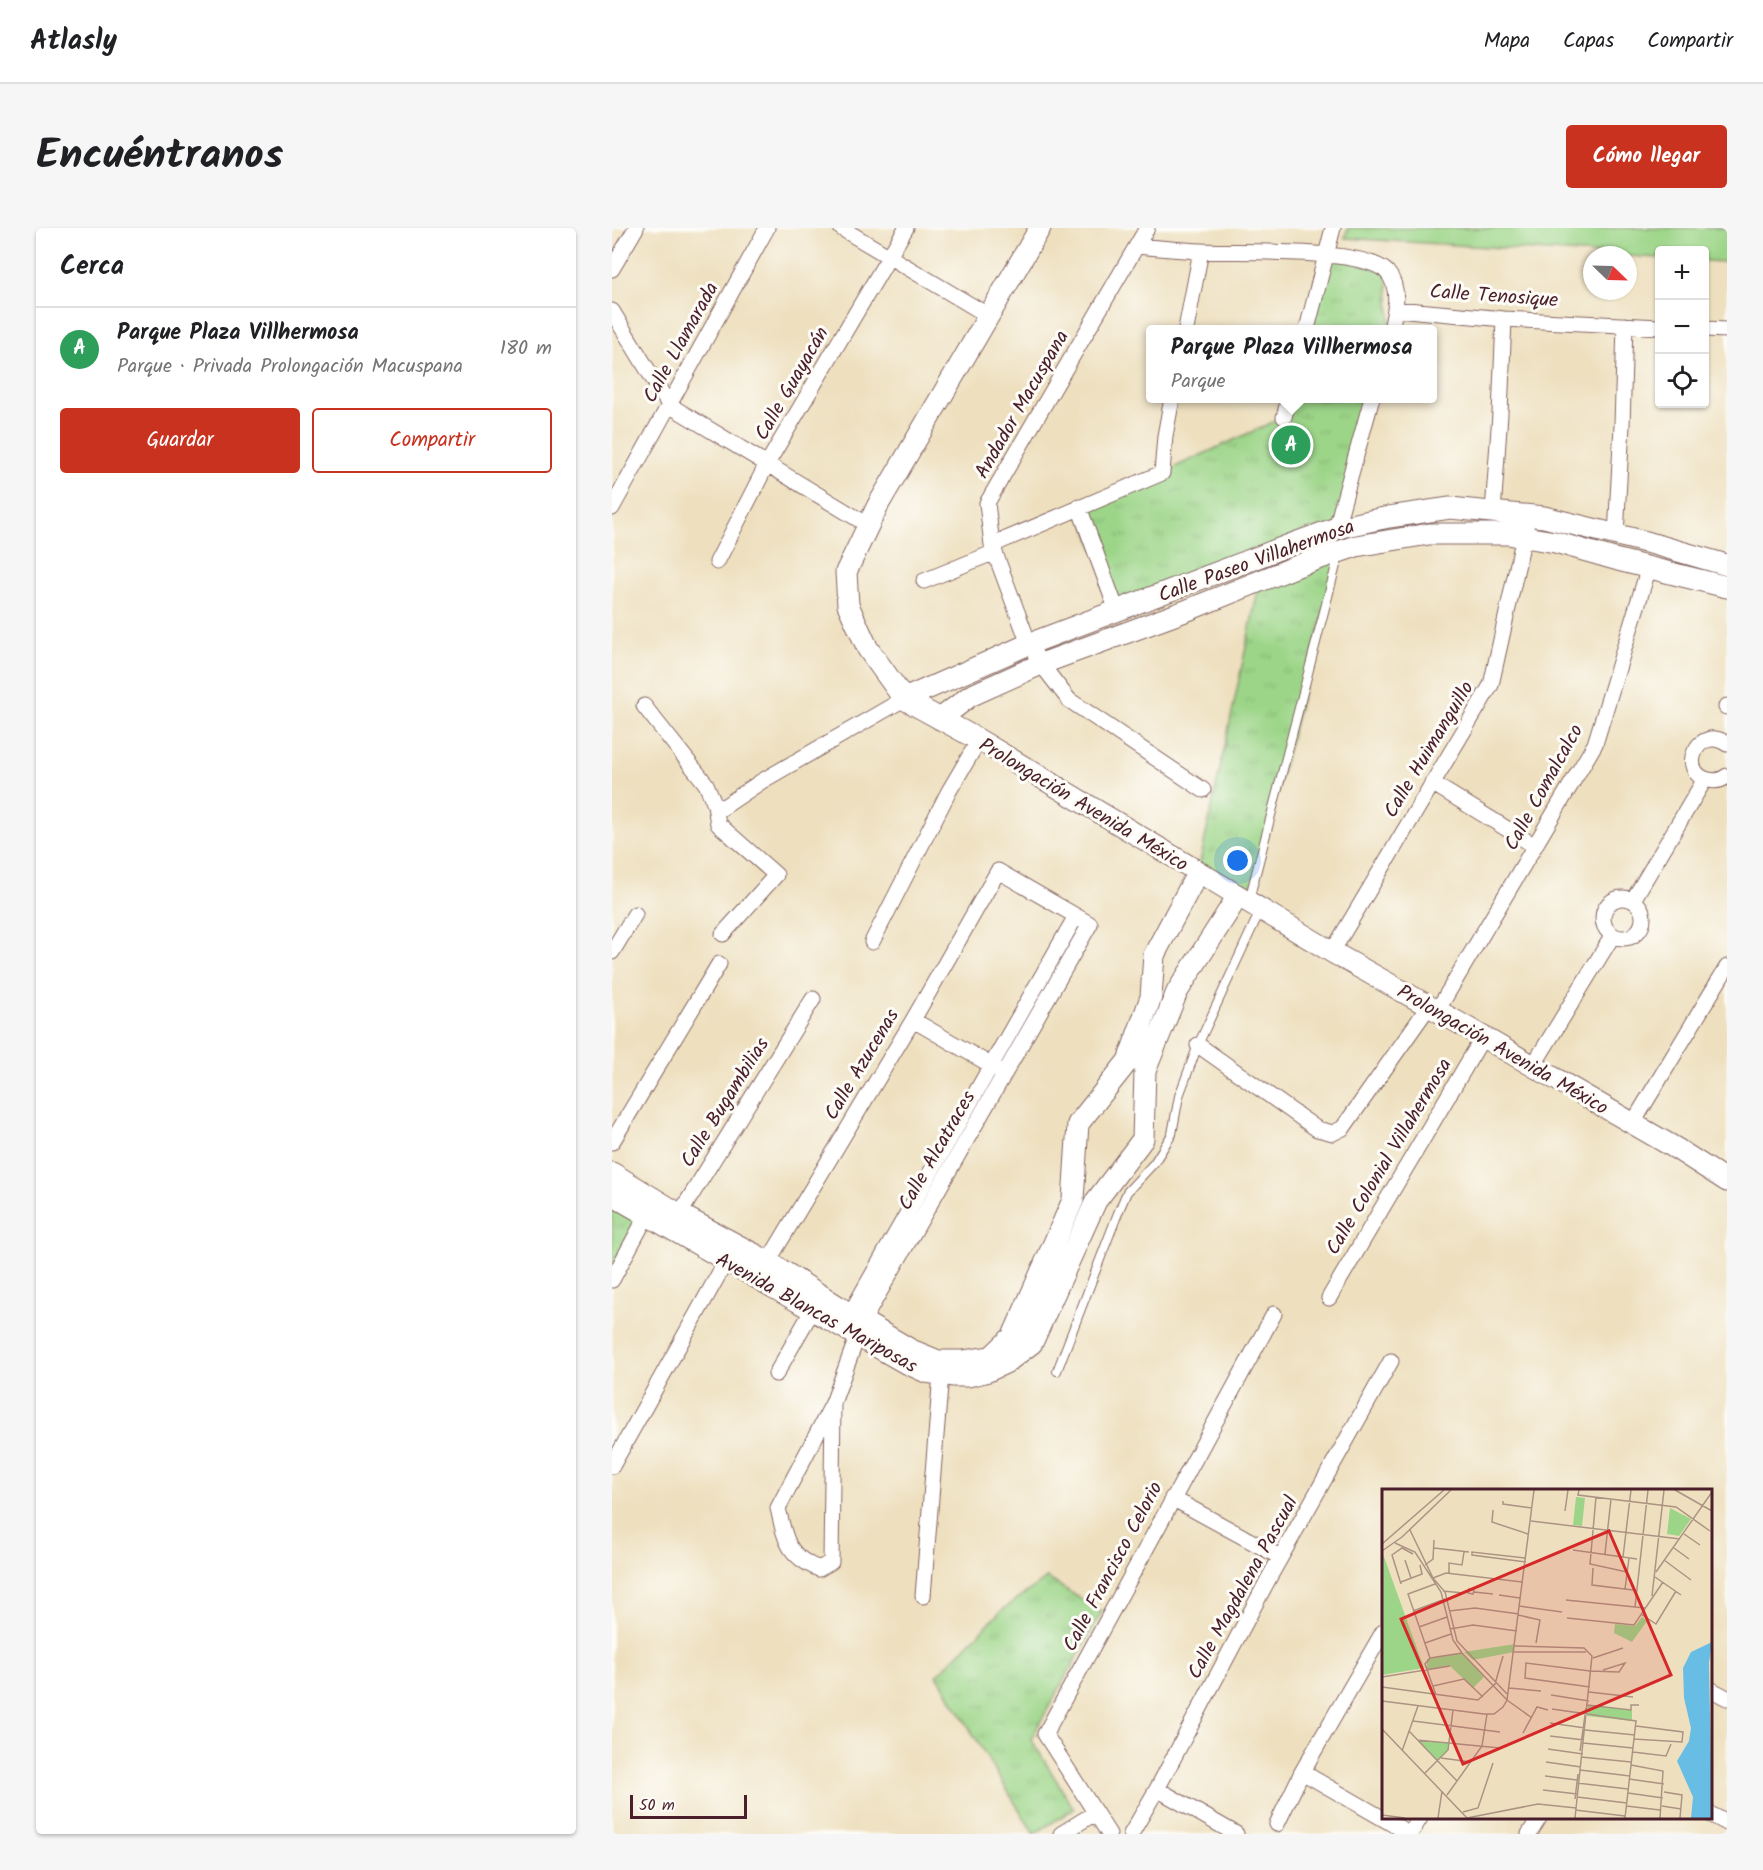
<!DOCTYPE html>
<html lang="es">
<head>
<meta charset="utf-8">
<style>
	:root { --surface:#fff; --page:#f6f6f6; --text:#202124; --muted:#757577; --line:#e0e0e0; --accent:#c8321e }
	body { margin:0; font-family:Kalam,sans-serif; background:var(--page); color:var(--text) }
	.controls { position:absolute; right:18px; top:18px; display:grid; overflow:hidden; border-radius:6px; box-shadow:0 2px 4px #0004 }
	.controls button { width:54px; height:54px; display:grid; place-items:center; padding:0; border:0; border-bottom:2px solid var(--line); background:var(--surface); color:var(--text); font:30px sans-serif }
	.compass { position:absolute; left:971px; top:18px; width:54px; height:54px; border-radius:50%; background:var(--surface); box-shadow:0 2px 4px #0004; rotate:113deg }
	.scale { position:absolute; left:18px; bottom:15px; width:117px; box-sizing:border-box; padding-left:6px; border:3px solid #4a1f2b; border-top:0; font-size:16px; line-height:21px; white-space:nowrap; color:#4a1f2b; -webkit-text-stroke:4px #fdfcf7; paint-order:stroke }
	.you { position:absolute; left:626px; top:633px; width:21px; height:21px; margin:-15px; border:4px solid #fff; border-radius:50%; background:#1a73e8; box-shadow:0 0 0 9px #1a73e833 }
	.badge { display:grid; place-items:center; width:39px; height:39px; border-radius:50%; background:var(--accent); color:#fff; font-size:20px; font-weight:700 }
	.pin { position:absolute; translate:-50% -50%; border:3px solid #fff; box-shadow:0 2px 6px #0006 }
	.popup { position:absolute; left:534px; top:97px; width:291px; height:78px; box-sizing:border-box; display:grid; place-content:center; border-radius:6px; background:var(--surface); filter:drop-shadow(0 2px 4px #0005); font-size:20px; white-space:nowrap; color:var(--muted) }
	.popup b { font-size:22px; color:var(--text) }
	.popup::after { content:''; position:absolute; left:50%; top:100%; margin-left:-12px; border:12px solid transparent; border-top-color:var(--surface) }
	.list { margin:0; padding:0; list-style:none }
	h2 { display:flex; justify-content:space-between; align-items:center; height:78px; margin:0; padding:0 24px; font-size:26px }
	h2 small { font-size:20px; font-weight:400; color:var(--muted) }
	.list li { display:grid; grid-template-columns:39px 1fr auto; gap:18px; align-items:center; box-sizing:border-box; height:84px; padding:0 24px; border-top:2px solid var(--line) }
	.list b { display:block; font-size:22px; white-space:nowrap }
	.list p { margin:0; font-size:20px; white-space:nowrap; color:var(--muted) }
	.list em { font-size:20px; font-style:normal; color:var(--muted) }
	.actions { display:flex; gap:12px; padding:18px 24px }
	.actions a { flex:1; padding:14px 0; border:2px solid var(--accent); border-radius:6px; text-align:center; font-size:21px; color:var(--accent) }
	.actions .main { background:var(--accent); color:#fff }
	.icon { flex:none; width:33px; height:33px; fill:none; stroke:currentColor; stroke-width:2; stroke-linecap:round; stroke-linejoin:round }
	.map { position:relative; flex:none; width:1115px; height:1606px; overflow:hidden; border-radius:6px }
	header { display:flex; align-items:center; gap:36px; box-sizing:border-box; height:84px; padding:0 30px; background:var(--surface); border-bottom:2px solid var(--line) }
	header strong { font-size:28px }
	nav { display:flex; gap:33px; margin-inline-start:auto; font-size:21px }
	.intro { display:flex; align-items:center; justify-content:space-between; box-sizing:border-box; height:144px; padding:0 36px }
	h1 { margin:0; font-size:42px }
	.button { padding:15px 27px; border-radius:6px; background:var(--accent); color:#fff; font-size:21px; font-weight:700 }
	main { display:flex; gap:36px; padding:0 36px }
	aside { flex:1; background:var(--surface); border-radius:6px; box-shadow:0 2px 4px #0004 }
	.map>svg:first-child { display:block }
	.grass { fill:#9cd588; stroke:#737a5a; stroke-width:1.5 }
	.park { fill:url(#park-tufts); stroke:#737a5a; stroke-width:1.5 }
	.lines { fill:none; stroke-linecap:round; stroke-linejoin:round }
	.lane-casing { stroke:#83635f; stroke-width:10 }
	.street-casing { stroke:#83635f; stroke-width:17 }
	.secondary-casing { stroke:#83635f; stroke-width:23 }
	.lane { stroke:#fff; stroke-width:8 }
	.street { stroke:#fff; stroke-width:15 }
	.secondary { stroke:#fff; stroke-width:21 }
	.labels { text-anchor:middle; stroke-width:6; stroke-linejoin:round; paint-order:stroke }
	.street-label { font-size:20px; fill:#4a1f2b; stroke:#fdfcf7 }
	.inset-road { fill:none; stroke:#ac9384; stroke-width:1.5 }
	.view { fill:#d62828; fill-opacity:0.15; stroke:#d62828; stroke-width:3 }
	.inset-edge { fill:none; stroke:#4a1f2b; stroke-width:3 }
</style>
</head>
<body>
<header>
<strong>Atlasly</strong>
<nav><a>Mapa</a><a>Capas</a><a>Compartir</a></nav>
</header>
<div class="intro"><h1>Encuéntranos</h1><a class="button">Cómo llegar</a></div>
<main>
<aside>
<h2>Cerca<small></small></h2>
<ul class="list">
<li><span class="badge" style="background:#2e9e5b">A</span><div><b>Parque Plaza Villhermosa</b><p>Parque · Privada Prolongación Macuspana</p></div><em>180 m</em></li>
</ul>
<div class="actions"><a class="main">Guardar</a><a>Compartir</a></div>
</aside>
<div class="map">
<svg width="1115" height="1606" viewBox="0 0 1115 1606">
	<defs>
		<pattern id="park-tufts" width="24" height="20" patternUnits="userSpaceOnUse" patternTransform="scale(1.5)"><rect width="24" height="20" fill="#9cd588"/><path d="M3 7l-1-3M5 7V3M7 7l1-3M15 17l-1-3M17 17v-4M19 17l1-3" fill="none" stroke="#88b676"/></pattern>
	</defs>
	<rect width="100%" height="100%" fill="#fdfcf7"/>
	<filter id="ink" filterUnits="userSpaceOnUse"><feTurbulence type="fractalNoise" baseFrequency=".0167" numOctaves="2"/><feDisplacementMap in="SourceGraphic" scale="12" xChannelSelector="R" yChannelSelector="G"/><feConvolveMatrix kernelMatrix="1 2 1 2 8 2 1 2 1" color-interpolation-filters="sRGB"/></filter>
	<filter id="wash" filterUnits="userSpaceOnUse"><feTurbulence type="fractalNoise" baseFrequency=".008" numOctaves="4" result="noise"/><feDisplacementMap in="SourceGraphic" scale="24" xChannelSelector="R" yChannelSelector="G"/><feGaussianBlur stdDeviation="1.35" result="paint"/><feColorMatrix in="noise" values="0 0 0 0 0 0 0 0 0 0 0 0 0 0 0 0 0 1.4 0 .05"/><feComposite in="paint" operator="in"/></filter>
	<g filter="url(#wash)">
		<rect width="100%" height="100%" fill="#eee0bf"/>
		<!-- grass -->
		<path class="grass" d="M 736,0 L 1115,0 L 1115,34 L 1093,33 L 1092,22 L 1048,22 L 1047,30 L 733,10 Z"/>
		<!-- park -->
		<path class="park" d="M 714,26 L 775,44 L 779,101 L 695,101 Z
			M 677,171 L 760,171 L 724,300 L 505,383 L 467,279 L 550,245 L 672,189 Z
			M 728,322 L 636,674 L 586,644 L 648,353 Z
			M 0,967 L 34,985 L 0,1043 Z
			M 435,1350 L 490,1384 L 419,1511 L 462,1581 L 422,1606 L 325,1447 L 390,1382 Z"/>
	</g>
	<g filter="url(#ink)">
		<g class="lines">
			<!-- lane casing -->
			<g class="lane-casing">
				<path id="lane" d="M 637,672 L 727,326
					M 445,1143 L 506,985 L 515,964 L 542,935 L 560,906 L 567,868 L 586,817 L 648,683"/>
			</g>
			<!-- street casing -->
			<g class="street-casing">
				<path id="street" d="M 229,0 L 377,88
					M 535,0 L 375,275 L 380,317 L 417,416 L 429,436 L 457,472 L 591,562
					M 525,18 C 546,20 568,22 589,23 C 626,25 751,19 775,44 C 789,60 783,84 779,101
					M 0,41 L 24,0
					M 784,81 L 892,91 L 1048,99
					M 0,83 L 57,177 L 256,297
					M 574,101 L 589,23
					M 695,101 L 721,0
					M 1092,101 L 1115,102
					M 672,189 L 677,170
					M 467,279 L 505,383
					M 0,280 L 155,0
					M 881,284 L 888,186 L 892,91
					M 724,300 L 760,170
					M 1004,307 L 1010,197 L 1013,97
					M 380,317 L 550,245 L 553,208 L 560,170
					M 105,334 L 155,236 L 294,0
					M 312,353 L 383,324
					M 32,478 L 94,556 L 103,577 L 106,596 L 164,647 L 111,706
					M 1114,479 L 1115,478
					M 1115,516 C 1086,495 1064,545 1097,552 C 1104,554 1110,552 1115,548
					M 820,555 L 923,618
					M 104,584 L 150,553 L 292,471
					M991 690a20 20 0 1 1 40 0a20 20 0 1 1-40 0Z
					M 1021,672 L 1093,551
					M 260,714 L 337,563 L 367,512
					M 0,724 L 23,686
					M 720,724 L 879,457 L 914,299
					M 825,783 L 983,516 L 1037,339
					M 301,792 L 389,843
					M 586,817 L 705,901 L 721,905 L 731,900 L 817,778
					M 921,838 L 1001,707
					M 1021,895 L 1115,739
					M 0,914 L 107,736
					M 62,995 L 201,771
					M 151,1042 L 301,792 L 386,643 L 478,696 L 251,1093 L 221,1175 L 166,1280 C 173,1311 175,1328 207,1341 L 219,1334 L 221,1175
					M 0,1052 L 40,978
					M 717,1070 L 871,809
					M 233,1095 L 464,688
					M 164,1146 L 201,1081
					M 0,1238 L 118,1026
					M 560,1270 L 668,1329
					M 311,1368 L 329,1146
					M 1098,1461 L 1115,1470
					M 690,1544 L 798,1606
					M 545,1561 L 624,1606
					M 1098,1586 L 1115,1595
					M 665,1596 L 690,1544 L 771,1404
					M 449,1606 L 483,1585
					M 497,1606 L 433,1506 L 662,1086
					M 519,1606 L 545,1561 L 658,1348 L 779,1133
					M 798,1606 L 808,1590
					M 917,1606 L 927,1590"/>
			</g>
			<!-- secondary casing -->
			<g class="secondary-casing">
				<path id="secondary" d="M 428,0 L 266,277 L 234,344 L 236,377 L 256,421 L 292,471 L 367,512 L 720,724 L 847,795 L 1065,921 L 1115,953
					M 292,471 L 417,416 L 680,316 L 724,300 L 777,289 L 838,280 L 932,289 L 1038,315 L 1115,337
					M 328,491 L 358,468 L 429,436 L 576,382 L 688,337 L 744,318 L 817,306 L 896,306 L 943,314 L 1006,332 L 1115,359
					M 0,945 L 67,986 L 155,1033 L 238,1086 L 299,1122 L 326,1133 L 352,1133 L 379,1129 L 401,1108 L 461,972 L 466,896 L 516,833 L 539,769 L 542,727 L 586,644
					M 0,967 L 290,1133 L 314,1144 L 342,1148 L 356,1148 L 376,1143 L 395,1134 L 420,1115 L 484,973 L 531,911 L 533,843 L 565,764 L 626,668"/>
			</g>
			<!-- lane -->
			<use href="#lane" class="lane"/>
			<!-- street -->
			<use href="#street" class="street"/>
			<!-- secondary -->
			<use href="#secondary" class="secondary"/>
		</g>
	</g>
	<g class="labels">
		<!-- street labels -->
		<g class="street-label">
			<text transform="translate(882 67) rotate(4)" y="7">Calle Tenosique</text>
			<text transform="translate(68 114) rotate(-61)" y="7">Calle Llamarada</text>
			<text transform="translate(179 155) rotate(-60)" y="7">Calle Guayacán</text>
			<text transform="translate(409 176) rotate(-60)" y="7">Andador Macuspana</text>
			<text transform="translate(644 332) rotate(-20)" y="7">Calle Paseo Villahermosa</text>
			<text transform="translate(816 521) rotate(-59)" y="7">Calle Huimanguillo</text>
			<text transform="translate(931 559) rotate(-61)" y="7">Calle Comalcalco</text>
			<text transform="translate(472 576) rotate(31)" y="7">Prolongación Avenida México</text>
			<text transform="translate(891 821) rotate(30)" y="7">Prolongación Avenida México</text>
			<text transform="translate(249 836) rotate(-59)" y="7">Calle Azucenas</text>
			<text transform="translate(112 874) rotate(-58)" y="7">Calle Bugambilias</text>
			<text transform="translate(324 922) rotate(-60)" y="7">Calle Alcatraces</text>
			<text transform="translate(776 928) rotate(-59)" y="7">Calle Colonial Villahermosa</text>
			<text transform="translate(205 1084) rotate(29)" y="7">Avenida Blancas Mariposas</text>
			<text transform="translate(500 1338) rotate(-62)" y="7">Calle Francisco Celorio</text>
			<text transform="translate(630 1359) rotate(-61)" y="7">Calle Magdalena Pascual</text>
		</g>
	</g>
	<!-- overview -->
	<g transform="translate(770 1261)">
		<rect width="330" height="330" fill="#eee0bf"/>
		<path d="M 0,65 L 1,65 L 42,179 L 0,186 Z" fill="#9cd588"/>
		<path d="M 194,8 L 203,9 L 200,37 L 191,36 ZM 288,19 L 309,30 L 297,47 L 285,45 ZM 260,128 L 265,132 L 250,153 L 232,144 L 233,135 L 253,137 ZM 133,155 L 132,163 L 91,171 L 82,163 ZM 80,164 L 102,188 L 91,199 L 68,177 L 45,181 L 45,170 ZM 206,216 L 250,221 L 250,232 L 205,227 ZM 35,251 L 67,254 L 66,261 L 55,272 Z" fill="#9cd588"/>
		<path d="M 330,153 L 327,174 L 330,329 L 309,329 L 311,308 L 295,272 L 307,252 L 309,239 L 302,209 L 301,179 L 309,163 Z" fill="#68bde5"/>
		<path class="inset-road" d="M 197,1 L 196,6 L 294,18 L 328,42M 293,1 L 330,22M 214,8 L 208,75 L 245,83M 121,12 L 121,15 L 150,19M 111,21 L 110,33 L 146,45M 183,22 L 186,1M 149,32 L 298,50M 28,41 L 51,89 L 63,103 L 75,152 L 125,205M 302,45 L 318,56M 13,54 L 33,63 L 59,103 L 71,151 L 80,164 L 125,211 L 150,229M 0,55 L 62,1M 52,59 L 87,63M 292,59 L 307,70M 191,61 L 255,70M 0,62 L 20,48 L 69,1M 223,65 L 229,10M 241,68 L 249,1M 143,69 L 90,63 L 90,66 L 144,73M 23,71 L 29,89M 282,71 L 309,91M 43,76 L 51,70 L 52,51M 211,79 L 210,96 L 251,101M 274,83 L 330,3M 67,84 L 67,74 L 80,76 L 82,63M 273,88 L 299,106M 51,89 L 64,84 L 140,93M 19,93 L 40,85 L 38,76M 19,95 L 10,66 L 20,59 L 31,65M 87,100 L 92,101 L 91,105 L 86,104 ZM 243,100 L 247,69M 61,102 L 81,104M 92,103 L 111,105M 117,106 L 138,109M 270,107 L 282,1M 184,111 L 263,119M 137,117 L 180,123M 253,118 L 266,1M 31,122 L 63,110M 67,122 L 93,119 L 137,125M 259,125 L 274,135 L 294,102M 136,126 L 158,131 L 154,154M 185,129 L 252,136 L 281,93M 37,138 L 65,128M 68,140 L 91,136 L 135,142M 43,154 L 69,145M 133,157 L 202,159 L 210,167 L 193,329M 132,163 L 204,163M 48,169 L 26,105 L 53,95M 48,169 L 43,175 L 54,206M 48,169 L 80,164M 211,169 L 241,159M 0,188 L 68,177M 51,197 L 82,190 L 101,208M 0,198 L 96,211 L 113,195 L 121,167M 208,198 L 143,189 L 144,174 L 208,182 L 237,183 L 243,174 L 221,181M 127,199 L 159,202M 207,203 L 251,208M 169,206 L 207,212M 0,212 L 102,225 L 112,225 L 121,218 L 125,211 L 152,1M 205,216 L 249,221 L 249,216 L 257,216M 170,220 L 254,232 L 243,329M 31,232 L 118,243M 168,234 L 203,239M 0,240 L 85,329M 203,241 L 253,246M 27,242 L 75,292M 141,244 L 155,218 L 166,221M 168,247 L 202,251M 252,250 L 300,253 L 301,243 L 254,237M 35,251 L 118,259M 201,254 L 251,259M 166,260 L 201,265M 20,262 L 36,217M 198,262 L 204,219M 251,263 L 284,267 L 289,255M 199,268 L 249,273M 59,269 L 89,273M 164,273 L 199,278M 249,276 L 281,282 L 278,329M 198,281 L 248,287M 43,284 L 66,261 L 71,221M 163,287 L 195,291M 247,290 L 282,295M 195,294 L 246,300M 161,301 L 195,305M 282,303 L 300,306 L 298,329M 246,304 L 281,309M 65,306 L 100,257 L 105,225M 195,308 L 245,314M 193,310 L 196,285M 244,317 L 278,321M 280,317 L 299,320M 193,321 L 243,327M 81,323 L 96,319 L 111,274M 0,326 L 23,329M 56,329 L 60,302M 85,329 L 156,315 L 194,319"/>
		<path class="view" d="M 227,42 L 289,186 L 81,275 L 19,130 Z"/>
		<rect width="330" height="330" class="inset-edge"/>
	</g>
</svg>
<div class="controls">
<button>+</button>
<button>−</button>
<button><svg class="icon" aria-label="locate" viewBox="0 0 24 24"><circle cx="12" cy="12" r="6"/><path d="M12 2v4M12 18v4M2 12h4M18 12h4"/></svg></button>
</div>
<svg class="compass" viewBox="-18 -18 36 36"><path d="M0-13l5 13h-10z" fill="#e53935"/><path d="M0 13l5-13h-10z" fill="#757577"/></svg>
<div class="scale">50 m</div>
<div class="you"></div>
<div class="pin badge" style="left:679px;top:217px;background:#2e9e5b">A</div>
<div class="popup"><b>Parque Plaza Villhermosa</b>Parque</div>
</div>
</main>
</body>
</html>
